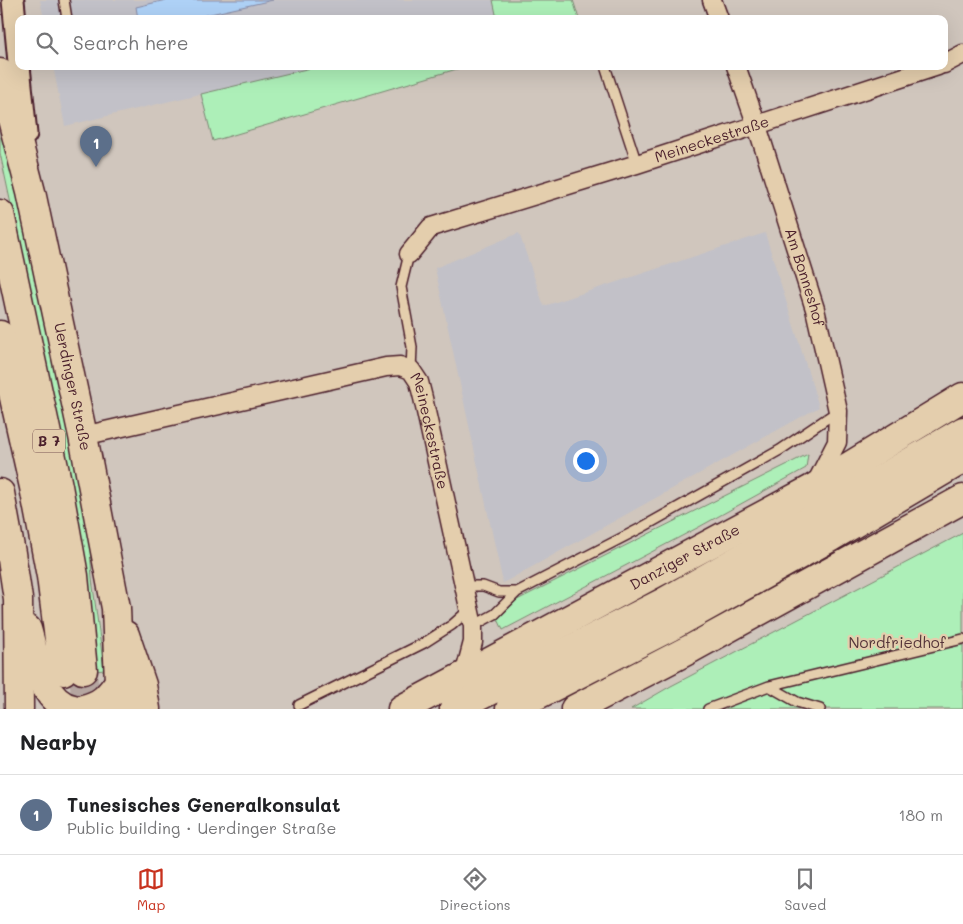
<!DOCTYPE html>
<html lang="en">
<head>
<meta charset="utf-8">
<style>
	:root { --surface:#fff; --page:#f2f2f2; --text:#202124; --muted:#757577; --line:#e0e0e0; --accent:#c8321e }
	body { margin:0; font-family:Mali,sans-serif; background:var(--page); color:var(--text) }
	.you { position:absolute; left:585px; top:460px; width:18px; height:18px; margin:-12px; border:4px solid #fff; border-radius:50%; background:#1a73e8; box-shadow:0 0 0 8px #1a73e833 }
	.badge { display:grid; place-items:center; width:32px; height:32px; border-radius:50%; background:var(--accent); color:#fff; font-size:16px; font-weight:700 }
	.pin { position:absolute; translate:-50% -41px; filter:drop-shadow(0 1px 2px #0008) }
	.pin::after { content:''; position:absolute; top:26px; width:18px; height:15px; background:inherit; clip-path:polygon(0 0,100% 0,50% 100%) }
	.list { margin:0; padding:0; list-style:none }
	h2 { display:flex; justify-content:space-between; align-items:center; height:65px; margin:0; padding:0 20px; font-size:21px }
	h2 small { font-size:16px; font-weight:400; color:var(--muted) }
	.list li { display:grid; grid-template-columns:32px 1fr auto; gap:15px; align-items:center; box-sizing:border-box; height:80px; padding:0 20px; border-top:1px solid var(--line) }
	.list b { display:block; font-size:19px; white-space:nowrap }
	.list p { margin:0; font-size:16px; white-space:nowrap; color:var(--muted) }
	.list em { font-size:16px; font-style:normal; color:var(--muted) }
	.icon { flex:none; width:28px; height:28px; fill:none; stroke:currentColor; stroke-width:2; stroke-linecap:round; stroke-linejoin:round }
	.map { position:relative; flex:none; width:963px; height:709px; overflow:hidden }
	.search { position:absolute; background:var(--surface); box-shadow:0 5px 20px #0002; left:15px; right:15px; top:15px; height:55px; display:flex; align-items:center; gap:12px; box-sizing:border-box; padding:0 18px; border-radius:10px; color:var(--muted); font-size:19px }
	.sheet { height:145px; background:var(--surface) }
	nav { display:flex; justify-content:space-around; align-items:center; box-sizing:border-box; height:70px; border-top:1px solid var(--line); background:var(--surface); font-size:14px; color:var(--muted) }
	nav a { display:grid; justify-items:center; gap:2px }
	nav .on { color:var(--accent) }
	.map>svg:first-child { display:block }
	.built { fill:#c2c1c8 }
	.green { fill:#adefb8; stroke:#7c8772 }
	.water { fill:#aed1f6; stroke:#868aa5 }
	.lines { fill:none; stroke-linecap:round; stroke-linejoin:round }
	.primary-tunnel { stroke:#b5a5a0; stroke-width:28; stroke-dasharray:28 14; stroke-linecap:butt }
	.service-casing { stroke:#4a1f2b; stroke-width:12 }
	.minor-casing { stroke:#4a1f2b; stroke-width:21 }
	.tertiary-casing { stroke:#4a1f2b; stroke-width:25 }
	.primary-casing { stroke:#4a1f2b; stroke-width:31 }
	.trunk-casing { stroke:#4a1f2b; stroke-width:31 }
	.service { stroke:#e4cead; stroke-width:9 }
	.minor { stroke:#e4cead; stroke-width:18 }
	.tertiary { stroke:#e4cead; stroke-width:21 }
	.primary { stroke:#e4cead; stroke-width:28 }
	.trunk { stroke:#e4cead; stroke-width:28 }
	.labels { text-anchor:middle; stroke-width:4.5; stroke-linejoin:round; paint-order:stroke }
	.shield { fill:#e4cead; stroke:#785452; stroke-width:1 }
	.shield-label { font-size:14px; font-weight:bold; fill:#4a1f2b }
	.street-label { font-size:15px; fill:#4a1f2b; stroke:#e4cead }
	.park-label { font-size:15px; fill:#543439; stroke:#e4cead }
</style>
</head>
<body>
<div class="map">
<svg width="963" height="709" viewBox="0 0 963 709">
	<rect width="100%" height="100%" fill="#d0c6bd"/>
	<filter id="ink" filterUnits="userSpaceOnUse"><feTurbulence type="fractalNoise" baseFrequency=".02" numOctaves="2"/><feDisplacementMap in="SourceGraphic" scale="10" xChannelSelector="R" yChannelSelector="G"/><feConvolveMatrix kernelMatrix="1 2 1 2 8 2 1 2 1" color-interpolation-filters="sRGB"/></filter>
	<g filter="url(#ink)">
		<!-- built -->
		<path class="built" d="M 40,0 L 573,0 L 579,19 L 44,19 Z
			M 53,66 L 467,66 L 213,141 L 200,94 L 65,126 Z
			M 519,233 L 544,306 L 765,233 L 819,407 L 503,583 L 435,268 Z"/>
		<!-- green -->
		<path class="green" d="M 493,0 L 573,0 L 579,19 L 497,19 Z
			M 319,66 L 467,66 L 213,141 L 201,94 Z
			M 0,116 L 89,533 L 92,579 L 104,670 L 96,671 L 60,433 L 0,153 Z
			M 808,454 L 806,468 L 699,527 L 503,630 L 498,619 L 517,600 Z
			M 963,533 L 963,709 L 631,709 L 671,686 Z"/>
		<!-- water -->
		<path class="water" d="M 166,0 L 273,0 L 188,19 L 138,19 L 136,7 Z"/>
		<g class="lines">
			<!-- primary-tunnel -->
			<path class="primary-tunnel" d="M 83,670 L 86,709"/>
			<!-- service casing -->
			<g class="service-casing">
				<path id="service" d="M 64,0 L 67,19
					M 605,66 L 637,164
					M 409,254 L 401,287 L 412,347 L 411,370
					M 465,586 L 483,586 L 499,592 L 517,592 L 641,528 L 780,450 L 838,411
					M 473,626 L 495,614 L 517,592
					M 769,686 L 797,702 L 820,709
					M 299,705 L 424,643 L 452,625 L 470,609
					M 708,709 L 769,686 L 963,639"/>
			</g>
			<!-- minor casing -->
			<g class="minor-casing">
				<g id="minor">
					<path d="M 712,0 L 719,19"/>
					<path d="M 944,64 L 963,54"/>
					<path id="s1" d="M 736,66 L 757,126 L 815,309 L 838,411 L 837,442 L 815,485"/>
					<path id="s2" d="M 409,254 L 431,227 L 637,164 L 938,66"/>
					<path id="s3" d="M 83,436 L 386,367 L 400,366 L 411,370 L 419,382 L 423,398 L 473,626 L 473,642 L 464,676"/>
				</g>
			</g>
			<!-- tertiary casing -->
			<g class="tertiary-casing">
				<path id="tertiary" d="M 13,0 L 19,62
					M 19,66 L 26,134"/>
			</g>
			<!-- primary casing -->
			<g class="primary-casing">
				<g id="primary">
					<path id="s4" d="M 0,73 L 31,192 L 83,436 L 116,608 L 119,682 L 122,709"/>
					<path d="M 0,214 L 58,486 L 74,576 L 83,670"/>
					<path d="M 0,335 L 34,487 L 51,576 L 63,671"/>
					<path d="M 0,493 L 11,553 L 18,599 L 19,709"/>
					<path d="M 27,629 C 35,655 41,704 74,709"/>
					<path d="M 125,635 L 142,685 L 146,709"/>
					<path d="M 83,709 C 102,705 108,697 119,682"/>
					<path id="s5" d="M 402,709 L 812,489 L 963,397"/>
					<path d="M 575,709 L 692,648 L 963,499"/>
				</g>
			</g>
			<!-- trunk casing -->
			<g class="trunk-casing">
				<path id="trunk" d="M 454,709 L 664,602 L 888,475 L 963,431
					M 510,709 L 670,627 L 831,537 L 963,459"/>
			</g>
			<!-- service -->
			<use href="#service" class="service"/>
			<!-- minor -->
			<use href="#minor" class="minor"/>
			<!-- tertiary -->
			<use href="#tertiary" class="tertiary"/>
			<!-- primary -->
			<use href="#primary" class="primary"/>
			<!-- trunk -->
			<use href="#trunk" class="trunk"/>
		</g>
	</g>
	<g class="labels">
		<!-- shield labels -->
		<rect class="shield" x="33" y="429.5" width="32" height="23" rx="4"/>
		<g class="shield-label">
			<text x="49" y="446">B 7</text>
		</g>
		<!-- street labels -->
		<g class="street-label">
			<text dy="5" stroke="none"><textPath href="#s2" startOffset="329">Meineckestraße</textPath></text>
			<text dy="5" stroke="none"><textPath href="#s1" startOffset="222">Am Bonneshof</textPath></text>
			<text dy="5" stroke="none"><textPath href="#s4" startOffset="322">Uerdinger Straße</textPath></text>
			<text dy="5" stroke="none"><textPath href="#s3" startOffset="401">Meineckestraße</textPath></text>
			<text dy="5" stroke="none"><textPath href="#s5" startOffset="321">Danziger Straße</textPath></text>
		</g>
		<!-- park labels -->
		<g class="park-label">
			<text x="897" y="648">Nordfriedhof</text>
		</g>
	</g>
</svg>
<div class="you"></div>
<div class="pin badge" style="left:96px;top:167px;background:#5c6f8a">1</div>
<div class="search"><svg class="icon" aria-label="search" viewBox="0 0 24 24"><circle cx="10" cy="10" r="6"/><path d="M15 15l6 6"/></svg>Search here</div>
</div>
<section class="sheet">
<h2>Nearby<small></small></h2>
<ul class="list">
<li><span class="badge" style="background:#5c6f8a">1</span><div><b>Tunesisches Generalkonsulat</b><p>Public building · Uerdinger Straße</p></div><em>180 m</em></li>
</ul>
</section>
<nav>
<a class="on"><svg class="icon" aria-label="map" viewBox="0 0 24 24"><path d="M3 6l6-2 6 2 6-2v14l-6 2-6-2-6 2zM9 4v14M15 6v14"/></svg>Map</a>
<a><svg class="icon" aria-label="directions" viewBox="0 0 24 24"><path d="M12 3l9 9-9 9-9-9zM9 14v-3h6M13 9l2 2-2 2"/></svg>Directions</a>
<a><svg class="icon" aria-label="saved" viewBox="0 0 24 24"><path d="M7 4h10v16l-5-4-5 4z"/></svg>Saved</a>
</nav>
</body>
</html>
